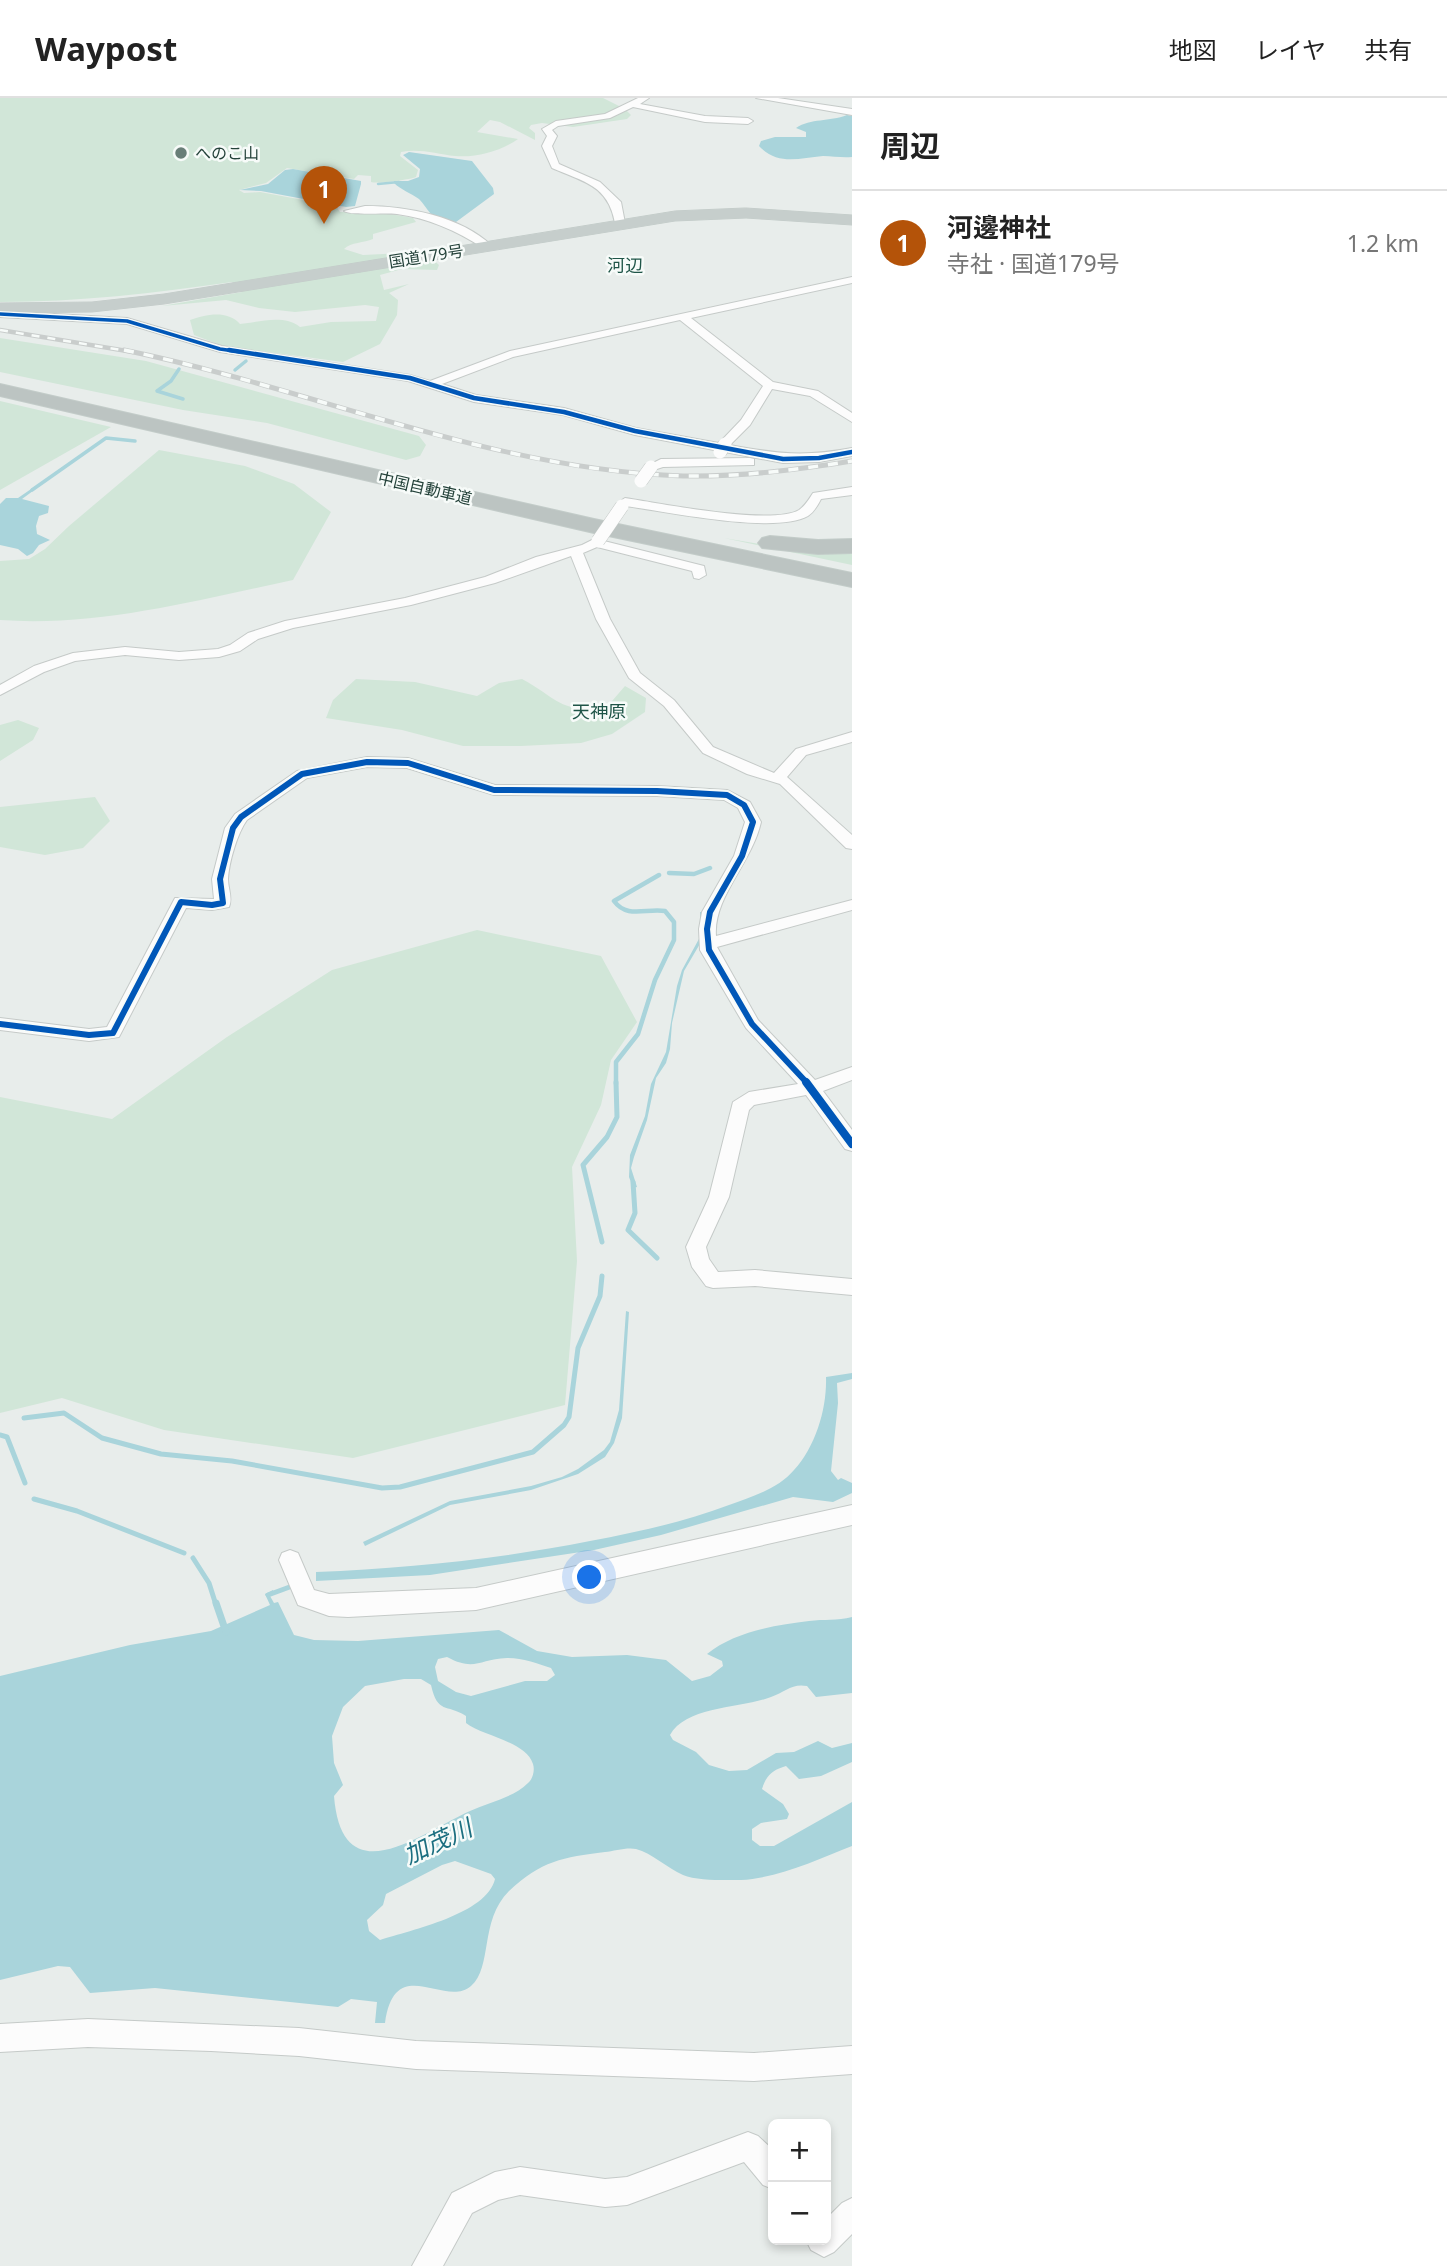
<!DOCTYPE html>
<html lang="ja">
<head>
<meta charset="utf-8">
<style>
	:root { --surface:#fff; --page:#f6f6f6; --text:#222; --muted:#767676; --line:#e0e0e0; --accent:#b45309 }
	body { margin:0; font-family:"Noto Sans","Noto Sans JP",sans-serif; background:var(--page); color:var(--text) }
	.controls { position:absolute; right:21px; bottom:21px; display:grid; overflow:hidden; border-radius:10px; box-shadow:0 4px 10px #0003 }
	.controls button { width:63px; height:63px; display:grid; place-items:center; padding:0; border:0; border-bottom:2px solid var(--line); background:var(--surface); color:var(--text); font:35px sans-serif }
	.you { position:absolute; left:590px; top:1480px; width:24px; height:24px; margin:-18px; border:5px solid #fff; border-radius:50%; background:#1a73e8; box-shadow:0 0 0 10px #1a73e833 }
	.badge { display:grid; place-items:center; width:46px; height:46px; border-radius:50%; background:var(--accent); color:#fff; font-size:23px; font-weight:700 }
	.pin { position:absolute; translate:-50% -58px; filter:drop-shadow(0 2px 4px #0008) }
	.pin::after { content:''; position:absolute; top:37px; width:24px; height:21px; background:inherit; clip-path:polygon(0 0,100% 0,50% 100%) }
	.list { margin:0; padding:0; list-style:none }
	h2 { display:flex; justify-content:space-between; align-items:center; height:91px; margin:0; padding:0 28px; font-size:30px }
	h2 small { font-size:23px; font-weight:400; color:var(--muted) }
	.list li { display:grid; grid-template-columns:46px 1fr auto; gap:21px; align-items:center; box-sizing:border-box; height:105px; padding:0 28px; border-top:2px solid var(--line) }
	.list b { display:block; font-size:26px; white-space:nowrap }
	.list p { margin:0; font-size:23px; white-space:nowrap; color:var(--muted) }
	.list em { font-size:23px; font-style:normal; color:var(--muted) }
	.map { position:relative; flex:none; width:852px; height:2168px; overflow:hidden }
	header { display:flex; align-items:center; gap:42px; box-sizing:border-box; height:98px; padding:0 35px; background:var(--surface); border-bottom:2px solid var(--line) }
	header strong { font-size:33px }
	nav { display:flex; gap:38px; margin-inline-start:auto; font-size:24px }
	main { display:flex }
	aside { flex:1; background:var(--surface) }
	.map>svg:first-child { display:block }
	.green { fill:#d1e6d8 }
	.water { fill:#a9d4db; fill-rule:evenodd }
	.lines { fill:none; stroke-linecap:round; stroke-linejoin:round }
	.stream-far4 { stroke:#a9d4db; stroke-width:2.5 }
	.stream-far3 { stroke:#a9d4db; stroke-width:3.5 }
	.stream-far2 { stroke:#a9d4db; stroke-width:4.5 }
	.stream-far1 { stroke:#a9d4db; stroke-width:5 }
	.stream { stroke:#a9d4db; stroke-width:7 }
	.minor-casing { stroke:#c5cac8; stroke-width:2 }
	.trunk-casing { stroke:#c3ccc9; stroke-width:1 }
	.motorway-casing { stroke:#c3ccc9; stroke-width:2 }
	.minor { fill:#fcfcfc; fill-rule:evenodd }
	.trunk { fill:#c6cecc; fill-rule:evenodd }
	.motorway { fill:#bcc4c2; fill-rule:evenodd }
	.rail-far1-casing { stroke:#c9cdcc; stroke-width:4.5 }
	.rail-casing { stroke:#c9cdcc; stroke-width:5 }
	.rail-far1 { stroke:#f7fbf9; stroke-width:2.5; stroke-dasharray:8; stroke-linecap:butt }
	.rail { stroke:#f7fbf9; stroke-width:3.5; stroke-dasharray:10; stroke-linecap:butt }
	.minor-bridge-casing { stroke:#c5cac8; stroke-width:14; stroke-linecap:butt }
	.minor-bridge { stroke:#fcfcfc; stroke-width:13 }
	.cycleway-far3-casing { stroke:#f7fbf9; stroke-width:6 }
	.cycleway-far2-casing { stroke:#f7fbf9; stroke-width:7 }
	.cycleway-far1-casing { stroke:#f7fbf9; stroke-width:10 }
	.cycleway-casing { stroke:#f7fbf9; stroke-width:12 }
	.cycleway-far3 { stroke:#0057b8; stroke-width:3.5 }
	.cycleway-far2 { stroke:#0057b8; stroke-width:4.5 }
	.cycleway-far1 { stroke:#0057b8; stroke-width:6 }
	.cycleway { stroke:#0057b8; stroke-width:8 }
	.poi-dot { fill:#697e78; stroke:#f7fbf9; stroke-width:2.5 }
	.labels { text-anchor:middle; stroke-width:5; stroke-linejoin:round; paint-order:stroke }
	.far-poi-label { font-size:16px; fill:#24423a; stroke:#f7fbf9; text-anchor:start }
	.far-street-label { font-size:16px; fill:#24423a; stroke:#f7fbf9 }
	.far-neighbourhood-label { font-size:18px; fill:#1f5548; stroke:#f7fbf9 }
	.near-water-label { font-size:24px; font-style:italic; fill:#1c6f80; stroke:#f7fbf9 }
</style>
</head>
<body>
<header>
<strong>Waypost</strong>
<nav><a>地図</a><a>レイヤ</a><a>共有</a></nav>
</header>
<main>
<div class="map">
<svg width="852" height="2168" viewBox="0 0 852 2168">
	<rect width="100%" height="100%" fill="#e8edeb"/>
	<!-- green -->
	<path class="green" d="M 0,0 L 603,0 L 625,11 L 631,17 L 627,21 L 573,29 L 542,25 L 531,27 L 529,30 L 535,35 L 535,42 L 500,24 L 490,22 L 477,34 L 518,41 C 501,53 476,60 455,58 C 437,56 419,50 401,54 L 400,58 L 418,72 L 416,79 C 408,82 378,86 371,84 L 371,78 L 358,77 L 354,81 L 287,70 L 266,85 L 239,92 L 244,95 L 260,94 L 336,108 L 340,114 L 379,114 L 413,120 L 416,124 L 373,136 L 373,141 C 364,145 351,144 344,151 L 363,157 L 425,154 L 439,167 L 437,172 L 402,171 L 380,177 L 384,192 L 409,186 L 389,195 L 398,202 L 397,217 L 380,246 L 343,264 L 223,248 L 194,237 L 190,222 C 206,216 228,212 240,226 C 259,224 284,216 300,229 L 331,224 L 376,223 L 379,209 L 365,207 L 295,214 L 259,210 L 226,202 L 162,208 L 242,194 L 232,184 C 155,195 79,204 0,204 Z
		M 0,240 L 146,263 L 419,338 L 426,347 L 420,358 L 406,362 L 267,325 L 183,312 L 0,274 Z
		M 0,303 L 111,329 L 0,392 Z
		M 159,352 L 245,368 L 294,386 L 331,414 L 293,482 C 197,502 99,529 0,522 L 0,463 L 29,461 L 45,451 L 69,428 Z
		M 724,440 L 766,447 L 852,451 L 852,467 Z
		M 356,581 L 415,584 L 477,598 L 499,585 L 522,581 C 560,602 558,614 606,610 L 625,588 L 646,600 L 645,614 L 612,636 L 581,645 L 521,648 L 463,648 L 402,632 L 326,620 L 333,602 Z
		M 18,622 L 39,630 L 33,642 L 0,663 L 0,627 Z
		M 95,699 L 110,723 L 83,750 L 45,757 L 0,749 L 0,709 Z
		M 477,832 L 601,858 L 637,924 L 611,962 L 601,1007 L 572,1069 L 577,1163 L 565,1307 L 353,1360 L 164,1332 L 62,1300 L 0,1315 L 0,999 L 112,1021 L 227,939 L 332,872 Z"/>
	<!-- water -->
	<path class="water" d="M 847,17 L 852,18 L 852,59 C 842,60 833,58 823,58 C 799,60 778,68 759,48 L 761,43 L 775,39 L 806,39 L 806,34 L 796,30 C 811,20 829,24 847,17 Z
		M 409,54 L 472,63 L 493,90 L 494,96 L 456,124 C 435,130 429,111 419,101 C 411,95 401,92 394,85 L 394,83 L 408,83 L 419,79 L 420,71 L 403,57 Z
		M 293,71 L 361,83 L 361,86 L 383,86 L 361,86 L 355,108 L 346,109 L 261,93 L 240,92 L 268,86 L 285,72 Z
		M 34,389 L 37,390 L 22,401 L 49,408 L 48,415 L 39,418 L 36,428 L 37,436 L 50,442 L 39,447 L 33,455 L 27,458 L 18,451 L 0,447 L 0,406 L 6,400 L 18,400 Z
		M 700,814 L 702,814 L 704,847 L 768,952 L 740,920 L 701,844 L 684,873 L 672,925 L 670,951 L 666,965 L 656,980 L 647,1022 L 634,1059 L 631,1070 L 637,1089 L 633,1090 L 629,1079 L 630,1057 L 645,1018 L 651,986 L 666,954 L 677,888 L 682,872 L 700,839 Z
		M 626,1213 L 629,1214 L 622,1320 L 614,1345 L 605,1359 L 578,1376 L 531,1392 L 450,1407 L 365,1448 L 363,1444 L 450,1403 L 531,1388 L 562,1379 L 578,1371 L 604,1352 L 610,1344 L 619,1312 Z
		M 852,1275 L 852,1281 L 837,1285 L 838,1305 L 831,1373 L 838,1382 L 841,1380 L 852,1385 L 852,1395 L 833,1404 L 793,1399 L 661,1437 L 594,1452 L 430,1477 L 316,1483 L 316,1474 C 409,1470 499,1461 590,1443 C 638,1434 684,1424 729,1407 C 751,1399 778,1391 794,1372 C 816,1348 827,1310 826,1279 Z
		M 273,1492 L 274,1495 L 270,1498 L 274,1505 L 278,1504 L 294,1537 L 314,1542 L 358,1543 L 499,1532 L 537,1553 L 572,1559 L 627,1557 L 666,1562 L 692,1583 L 710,1578 L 723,1568 L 722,1563 L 707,1556 C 734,1534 775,1527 809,1523 C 824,1521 837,1523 852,1519 L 852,1595 L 816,1599 L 807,1588 C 792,1585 785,1594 771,1599 C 743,1610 686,1608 670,1637 L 673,1642 L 696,1654 L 709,1667 L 729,1673 L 747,1672 L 776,1655 L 794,1654 L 818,1643 L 832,1650 L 852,1645 L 852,1664 L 821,1678 L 799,1681 L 786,1668 C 772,1672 766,1678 762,1691 L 783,1706 L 789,1716 L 787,1721 L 761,1725 L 752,1731 L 752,1742 L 760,1748 L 774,1748 L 852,1704 L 852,1748 C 817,1762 778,1780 741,1782 C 725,1782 697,1783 683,1777 C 667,1770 652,1755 636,1751 C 627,1749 614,1753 605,1754 C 563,1759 541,1763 509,1793 C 479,1823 493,1869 471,1888 C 445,1911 395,1854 385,1925 L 375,1925 L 377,1904 L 351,1901 L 338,1909 L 155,1890 L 90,1895 L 70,1869 L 58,1868 L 0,1882 L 0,1578 L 130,1547 L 211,1533 L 270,1507 L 265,1496 ZM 447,1559 C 475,1574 479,1561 507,1560 C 523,1560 536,1565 551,1570 L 555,1577 L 547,1583 L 525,1583 L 471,1598 L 456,1594 L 438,1583 L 435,1569 L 438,1561 ZM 404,1581 L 421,1581 L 431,1587 C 438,1617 446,1605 466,1618 L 466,1625 C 482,1638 526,1643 533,1666 C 535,1672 533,1681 528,1685 C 513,1700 489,1704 470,1713 C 421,1735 342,1799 334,1698 L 343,1687 L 334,1665 L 332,1638 L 343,1609 L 365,1588 ZM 455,1763 L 491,1776 L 495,1781 C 487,1816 411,1832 380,1842 L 369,1833 L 367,1822 L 383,1807 L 386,1796 L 442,1767 Z"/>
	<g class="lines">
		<!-- stream-far4 -->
		<path class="stream-far4" d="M 378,86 L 399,84"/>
		<!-- stream-far3 -->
		<path class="stream-far3" d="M 179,271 L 171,283 L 157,293 L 183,301
			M 235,272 L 246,263
			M 32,392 L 106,340 L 135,343"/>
		<!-- stream-far2 -->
		<path class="stream-far2" d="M 669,775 L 694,776 L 710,770
			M 616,986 L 616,964 L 638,936 L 655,882 L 674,842 L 674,824 L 665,813 C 646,810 627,821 614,803 L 659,777"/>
		<!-- stream-far1 -->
		<path class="stream-far1" d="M 633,1084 L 635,1115 L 628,1132 L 657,1160
			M 602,1144 L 583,1067 L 607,1039 L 617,1019 L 616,984
			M 24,1320 L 64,1315 L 102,1340 L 161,1356 L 232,1363 L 382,1390 L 400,1389 L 533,1354 L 564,1327 L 569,1319 L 578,1250 L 600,1198 L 602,1178
			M 0,1337 L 7,1339 L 25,1385
			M 34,1401 L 77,1413 L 184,1455
			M 193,1460 L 209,1485 L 216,1507
			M 268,1497 L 295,1487"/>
		<!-- stream -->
		<path class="stream" d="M 216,1505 L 226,1534"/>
		<!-- minor casing -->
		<g class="minor-casing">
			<path id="minor" d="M 638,0 L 649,0 L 640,6 L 705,18 L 748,20 L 753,23 L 748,26 L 705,24 L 633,9 L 610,20 L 558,28 L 552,32 L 557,38 L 552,48 L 559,66 L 600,84 L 621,104 L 625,125 L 620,128 L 615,125 C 608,87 584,84 552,70 L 542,48 L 547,38 L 542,31 L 556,23 L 605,16 Z
				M 756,0 L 778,0 L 852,11 L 852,17 Z
				M 365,108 C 406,108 461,118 492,148 L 483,150 C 457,133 428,120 397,116 C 385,114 351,118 344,113 Z
				M 852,179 L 852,185 L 691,220 L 773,284 L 818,293 L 852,315 L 852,324 L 810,298 L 772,291 L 750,327 L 730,347 C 778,356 804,359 852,350 L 852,358 L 819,364 L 783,365 L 635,337 L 563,317 L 474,304 L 408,283 L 220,254 L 127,226 L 0,219 L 0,213 L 127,220 L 222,248 L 410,277 L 430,283 L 510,253 ZM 680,222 L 763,288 L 741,322 L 719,345 L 636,330 L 564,310 L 476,297 L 442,286 L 513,259 Z
				M 750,360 L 754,361 L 754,367 L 663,369 L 651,373 L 645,369 L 661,361 Z
				M 852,389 L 852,397 L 821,401 C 818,407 814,414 808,418 C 775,437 664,413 625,408 L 619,404 L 625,400 C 660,405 771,428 799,412 C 805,408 809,401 813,395 Z
				M 598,439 L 604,443 L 704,468 L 706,477 L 699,481 L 694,480 L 692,473 L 597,449 L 583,455 L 610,521 L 640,575 L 674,602 L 713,649 L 774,675 L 796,651 L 852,634 L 852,644 L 806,657 L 787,679 L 852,737 L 852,751 L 846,750 L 780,686 L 747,676 L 703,655 L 664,608 L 629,580 L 596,521 L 571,458 L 495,485 L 411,507 L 293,530 L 258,541 L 240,553 L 219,559 L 179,562 L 125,557 L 75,563 L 44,574 L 0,597 L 0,587 L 34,568 L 73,555 L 125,549 L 179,554 L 218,551 L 230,547 L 248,535 L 285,523 L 405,500 L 485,479 L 536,459 L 582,447 Z
				M 367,659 L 408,660 L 495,687 L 657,688 L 727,692 L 750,704 L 761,724 C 752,765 713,799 716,838 L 852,802 L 852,812 L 717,849 L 758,922 L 815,982 L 852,969 L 852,982 L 823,993 L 852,1032 L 852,1053 L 845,1051 L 806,997 L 754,1007 L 749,1012 L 729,1099 L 706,1149 L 709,1161 L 718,1174 L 755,1172 L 852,1181 L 852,1197 L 755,1188 L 713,1190 L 706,1188 L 692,1169 L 686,1149 L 709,1099 L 733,1004 L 749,994 L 798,986 L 746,930 L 700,852 L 699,831 L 702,814 L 734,758 L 745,724 L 738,710 L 724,702 L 657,698 L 494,697 L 407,670 L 367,669 L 307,680 L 247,722 C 237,736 229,764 228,781 C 228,791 233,800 229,809 L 212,812 L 186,810 L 119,939 L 89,943 L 0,932 L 0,920 L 89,931 L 107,929 L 175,800 L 214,801 L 212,781 L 225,730 L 235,716 L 297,673 Z
				M 852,1407 L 852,1427 L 476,1512 L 348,1519 L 329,1518 L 298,1507 L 279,1462 L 282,1455 L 290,1452 L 298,1455 L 314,1492 L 329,1496 L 476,1490 Z
				M 88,1921 L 299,1930 L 416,1943 L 754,1955 L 852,1948 L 852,1976 L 754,1983 L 416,1971 L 299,1958 L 211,1953 L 88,1949 L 0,1954 L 0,1926 Z
				M 748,2034 L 758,2038 L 773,2052 L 773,2091 L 763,2087 L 744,2064 L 627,2107 L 605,2109 L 520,2097 L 498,2102 L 472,2115 L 443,2168 L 412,2168 L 452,2095 L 495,2074 L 520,2069 L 605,2081 L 627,2079 Z
				M 852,2100 L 852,2136 L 834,2154 L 824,2159 L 811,2152 L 806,2142 L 826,2142 L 826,2121 L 842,2105 Z"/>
		</g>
		<!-- trunk casing -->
		<g class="trunk-casing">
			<path id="trunk" d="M 746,110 L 852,117 L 852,127 L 746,120 L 675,123 L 164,206 L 92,214 L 0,215 L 0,205 L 92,204 L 164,196 L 675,113 Z"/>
		</g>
		<!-- motorway casing -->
		<g class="motorway-casing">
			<path id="motorway" d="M 0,286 L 594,421 L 852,475 L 852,489 L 594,435 L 0,298 Z
				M 770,438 L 818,442 L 852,441 L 852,455 L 818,456 L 762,450 L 758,445 L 762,440 Z"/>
		</g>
		<!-- minor -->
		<use href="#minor" class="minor"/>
		<!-- trunk -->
		<use href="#trunk" class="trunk"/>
		<!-- motorway -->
		<use href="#motorway" class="motorway"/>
		<!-- rail-far1 casing -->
		<g class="rail-far1-casing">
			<path id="rail-far1" d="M 0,232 L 133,254"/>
		</g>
		<!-- rail casing -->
		<g class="rail-casing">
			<path id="rail" d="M 124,252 C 310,290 491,372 683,378 C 741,379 795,372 852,363"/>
		</g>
		<!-- rail-far1 -->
		<use href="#rail-far1" class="rail-far1"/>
		<!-- rail -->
		<use href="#rail" class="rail"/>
		<!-- minor-bridge casing -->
		<g class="minor-bridge-casing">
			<path id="minor-bridge" d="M 720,354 L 725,346
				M 641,383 L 651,369
				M 598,443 L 622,408"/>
		</g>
		<!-- minor-bridge -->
		<use href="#minor-bridge" class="minor-bridge"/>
		<!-- cycleway-far3 casing -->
		<g class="cycleway-far3-casing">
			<path id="cycleway-far3" d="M 0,216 L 127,223 L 220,251 L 241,254"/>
		</g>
		<!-- cycleway-far2 casing -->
		<g class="cycleway-far2-casing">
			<path id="cycleway-far2" d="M 229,252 L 410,280 L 474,300 L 564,314 L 635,333 L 783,361 L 819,360 L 852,354"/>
		</g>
		<!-- cycleway-far1 casing -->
		<g class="cycleway-far1-casing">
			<path id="cycleway-far1" d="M 0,926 L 89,937 L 113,935 L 181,804 L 212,807 L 223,805 L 220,781 L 233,730 L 241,719 L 302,676 L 367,664 L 408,665 L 494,692 L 657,693 L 727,697 L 744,707 L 753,724 L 742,758 L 710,814 L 707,831 L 709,852 L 752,926 L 808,986"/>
		</g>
		<!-- cycleway casing -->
		<g class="cycleway-casing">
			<path id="cycleway" d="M 806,984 L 852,1046"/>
		</g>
		<!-- cycleway-far3 -->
		<use href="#cycleway-far3" class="cycleway-far3"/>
		<!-- cycleway-far2 -->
		<use href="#cycleway-far2" class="cycleway-far2"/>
		<!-- cycleway-far1 -->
		<use href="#cycleway-far1" class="cycleway-far1"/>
		<!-- cycleway -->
		<use href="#cycleway" class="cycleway"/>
	</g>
	<!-- markers -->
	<circle class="poi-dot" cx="181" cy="55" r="7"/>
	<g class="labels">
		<!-- far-poi labels -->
		<g class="far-poi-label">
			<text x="195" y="61">へのこ山</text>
		</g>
		<!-- far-street labels -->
		<g class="far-street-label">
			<text transform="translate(426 158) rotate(-9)" y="6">国道179号</text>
			<text transform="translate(425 390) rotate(13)" y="6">中国自動車道</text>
		</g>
		<!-- far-neighbourhood labels -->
		<g class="far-neighbourhood-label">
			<text x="625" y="174">河辺</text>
			<text x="599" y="620">天神原</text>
		</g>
		<!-- near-water labels -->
		<g class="near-water-label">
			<text transform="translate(438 1744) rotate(-25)" y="8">加茂川</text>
		</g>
	</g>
</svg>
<div class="controls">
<button>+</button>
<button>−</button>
</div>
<div class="you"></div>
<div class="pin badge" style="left:324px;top:126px">1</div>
</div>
<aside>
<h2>周辺<small></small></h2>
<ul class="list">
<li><span class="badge">1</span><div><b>河邊神社</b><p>寺社 · 国道179号</p></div><em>1.2 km</em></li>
</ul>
</aside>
</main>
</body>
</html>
